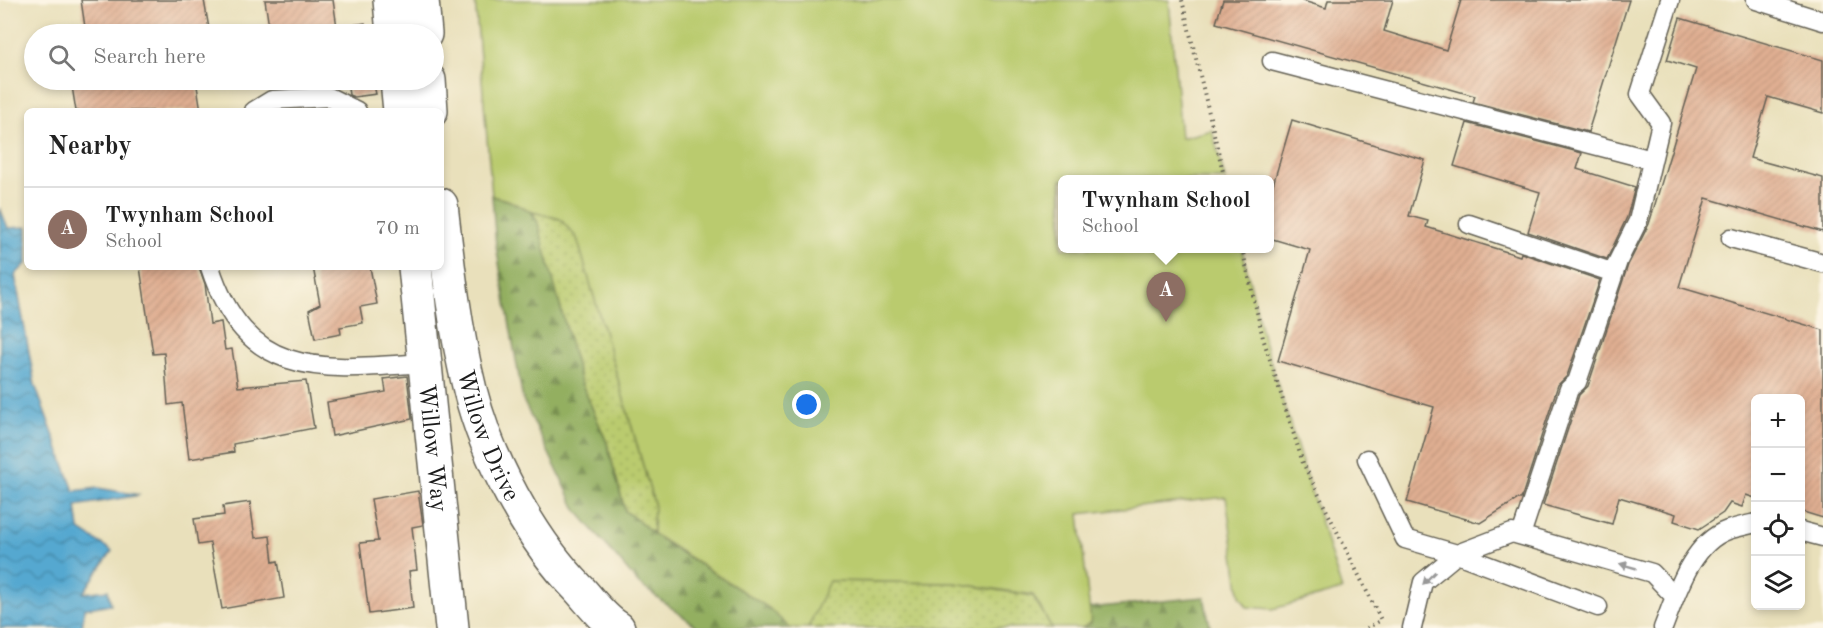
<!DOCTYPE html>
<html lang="en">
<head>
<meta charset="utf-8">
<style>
	:root { --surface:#fff; --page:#f6f6f6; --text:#222; --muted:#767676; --line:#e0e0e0; --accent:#2563eb }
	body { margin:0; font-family:"Old Standard TT",serif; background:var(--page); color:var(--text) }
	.controls { position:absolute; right:18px; bottom:18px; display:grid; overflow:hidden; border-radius:9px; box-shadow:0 3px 9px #0003 }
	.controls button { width:54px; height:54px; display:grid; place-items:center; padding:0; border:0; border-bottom:2px solid var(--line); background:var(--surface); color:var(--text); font:30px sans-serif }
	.you { position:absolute; left:807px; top:405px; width:21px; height:21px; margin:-15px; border:4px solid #fff; border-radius:50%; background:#1a73e8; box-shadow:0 0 0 9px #1a73e833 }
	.badge { display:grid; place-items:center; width:39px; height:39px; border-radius:50%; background:var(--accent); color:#fff; font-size:20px; font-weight:700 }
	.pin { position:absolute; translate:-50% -50px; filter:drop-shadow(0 2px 3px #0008) }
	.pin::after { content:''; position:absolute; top:32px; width:21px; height:18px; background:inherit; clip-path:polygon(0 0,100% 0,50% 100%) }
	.popup { position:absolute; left:1058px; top:175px; width:216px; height:78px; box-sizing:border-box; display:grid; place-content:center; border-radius:9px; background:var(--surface); filter:drop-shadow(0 2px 4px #0005); font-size:20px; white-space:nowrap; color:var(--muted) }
	.popup b { font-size:22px; color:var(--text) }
	.popup::after { content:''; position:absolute; left:50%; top:100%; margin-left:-12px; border:12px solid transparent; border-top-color:var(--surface) }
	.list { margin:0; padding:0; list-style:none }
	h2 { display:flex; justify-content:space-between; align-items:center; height:78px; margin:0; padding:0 24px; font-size:26px }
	h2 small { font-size:20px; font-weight:400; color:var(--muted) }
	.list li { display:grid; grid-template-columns:39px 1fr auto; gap:18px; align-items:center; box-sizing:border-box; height:84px; padding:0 24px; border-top:2px solid var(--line) }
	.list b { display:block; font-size:22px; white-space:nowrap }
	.list p { margin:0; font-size:20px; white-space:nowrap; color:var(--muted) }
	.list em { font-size:20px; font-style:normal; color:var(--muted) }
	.icon { flex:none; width:33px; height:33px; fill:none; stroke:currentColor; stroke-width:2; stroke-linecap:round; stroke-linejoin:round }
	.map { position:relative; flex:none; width:1823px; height:628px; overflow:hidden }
	.search { position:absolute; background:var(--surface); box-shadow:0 3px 9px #0003; left:24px; top:24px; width:420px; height:66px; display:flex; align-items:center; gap:15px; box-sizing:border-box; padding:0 21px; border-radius:33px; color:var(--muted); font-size:22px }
	.panel { position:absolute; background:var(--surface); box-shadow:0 3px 9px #0003; left:24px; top:108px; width:420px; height:162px; border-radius:9px }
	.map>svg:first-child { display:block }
	.grass { fill:url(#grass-dots); stroke:#6b7445; stroke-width:1.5 }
	.forest { fill:url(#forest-firs); stroke:#58663e; stroke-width:1.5 }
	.green { fill:#bacb6e; stroke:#6b7445; stroke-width:1.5 }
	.water { fill:url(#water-waves); stroke:#386276; stroke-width:1.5 }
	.building { fill:url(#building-hatch) }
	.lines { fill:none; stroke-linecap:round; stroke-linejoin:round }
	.lane-casing { stroke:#646154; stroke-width:21 }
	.street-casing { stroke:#646154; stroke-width:36 }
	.secondary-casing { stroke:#646154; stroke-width:36 }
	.path { stroke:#646154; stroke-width:4; stroke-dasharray:1.5 4.5; stroke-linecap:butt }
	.lane { stroke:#fff; stroke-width:18 }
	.street { stroke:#fff; stroke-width:33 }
	.secondary { stroke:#fff; stroke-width:33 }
	.oneway { fill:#999 }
	.labels { text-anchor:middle; stroke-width:4.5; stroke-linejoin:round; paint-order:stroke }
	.street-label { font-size:24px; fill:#1c1c1c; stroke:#fcf5e5 }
</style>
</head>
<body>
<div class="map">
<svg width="1823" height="628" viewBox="0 0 1823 628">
	<defs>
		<pattern id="grass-dots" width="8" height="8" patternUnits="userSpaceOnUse" patternTransform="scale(1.5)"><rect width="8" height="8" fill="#bacb6e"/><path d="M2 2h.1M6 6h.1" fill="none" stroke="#9fae5f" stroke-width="1.8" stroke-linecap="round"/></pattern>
		<pattern id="forest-firs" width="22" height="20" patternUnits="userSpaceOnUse" patternTransform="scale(1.5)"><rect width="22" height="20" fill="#93af61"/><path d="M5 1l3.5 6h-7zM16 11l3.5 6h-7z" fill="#778e4f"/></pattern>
		<pattern id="water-waves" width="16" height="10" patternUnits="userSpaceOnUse" patternTransform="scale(1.5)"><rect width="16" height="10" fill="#54a8d0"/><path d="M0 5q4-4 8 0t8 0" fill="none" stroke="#4588a8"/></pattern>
		<pattern id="building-hatch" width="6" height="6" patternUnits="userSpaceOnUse" patternTransform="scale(1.5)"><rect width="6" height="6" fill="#e0af92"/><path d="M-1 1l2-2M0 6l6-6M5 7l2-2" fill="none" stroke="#c0967d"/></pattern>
	</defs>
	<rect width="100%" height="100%" fill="#fcf5e5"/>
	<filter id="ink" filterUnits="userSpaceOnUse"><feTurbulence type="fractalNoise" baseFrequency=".0167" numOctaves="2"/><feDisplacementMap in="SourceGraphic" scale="12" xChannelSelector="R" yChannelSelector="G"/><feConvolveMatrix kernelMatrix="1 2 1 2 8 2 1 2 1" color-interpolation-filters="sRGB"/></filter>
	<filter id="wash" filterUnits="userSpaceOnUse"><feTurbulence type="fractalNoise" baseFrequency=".008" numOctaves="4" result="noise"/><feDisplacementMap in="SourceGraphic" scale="24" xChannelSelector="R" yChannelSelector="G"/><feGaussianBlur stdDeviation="1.35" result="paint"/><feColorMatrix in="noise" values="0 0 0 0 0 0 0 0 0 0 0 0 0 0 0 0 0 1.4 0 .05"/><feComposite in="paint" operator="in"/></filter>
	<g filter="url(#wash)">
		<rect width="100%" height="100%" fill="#e9e0bb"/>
		<!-- grass -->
		<path class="grass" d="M 533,212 L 560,219 L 577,237 L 654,503 L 653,534 L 625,511 L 607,443 L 580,380 Z
			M 828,581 L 955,583 L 1033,596 L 1052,628 L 808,628 Z"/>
		<!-- forest -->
		<path class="forest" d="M 492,196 C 508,200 529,205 537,220 L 580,380 L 607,443 L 625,511 L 670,546 L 769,608 L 790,628 L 699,628 L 639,584 L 577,511 L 523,400 L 496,246 Z
			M 1204,597 L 1210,626 L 1202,628 L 1081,628 L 1091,623 L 1089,608 Z"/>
		<!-- green -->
		<path class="green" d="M 475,0 L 1169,0 L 1181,138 L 1212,130 L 1225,179 L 1062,180 L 1062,248 L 1242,249 L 1263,338 L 1342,590 L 1273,609 L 1247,607 L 1240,596 L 1226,497 L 1079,514 L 1091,623 L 1081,628 L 1052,628 L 1033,595 L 955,583 L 829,581 L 808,628 L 790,628 L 769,608 L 653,534 L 654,503 L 577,238 L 560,219 L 533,212 L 508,200 L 492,196 Z"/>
		<!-- water -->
		<path class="water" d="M 0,208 L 8,228 L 27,227 L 27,263 L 15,275 L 35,385 L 74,491 L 98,488 L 140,495 L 76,506 L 79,529 L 112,551 L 83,593 L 108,590 L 111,604 L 84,609 L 82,628 L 0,628 Z"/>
		<g id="blocks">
			<!-- building -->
			<path class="building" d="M 81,0 L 204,0 L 210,34 L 86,34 Z
				M 265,0 L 333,0 L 338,34 L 270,34 Z
				M 1223,0 L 1300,0 L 1326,8 L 1328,0 L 1393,0 L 1384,31 L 1446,50 L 1461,0 L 1629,0 L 1588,132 L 1473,102 L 1475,96 L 1216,23 Z
				M 1680,18 L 1823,60 L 1823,113 L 1768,97 L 1750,158 L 1823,178 L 1823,232 L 1706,198 L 1679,287 L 1823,330 L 1823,518 L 1800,511 L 1800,399 L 1755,399 L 1755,498 L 1746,495 L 1742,507 L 1730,503 L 1723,513 L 1699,529 L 1674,521 L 1676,514 L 1619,497 L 1612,524 L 1543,505 L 1579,395 L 1588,386 L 1628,265 L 1649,224 L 1696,69 L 1667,60 Z
				M 365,23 L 366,34 L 340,34 L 339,27 Z
				M 71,80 L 196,80 L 201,111 L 76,111 Z
				M 347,80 L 373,80 L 376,94 L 354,97 L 349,95 Z
				M 1292,120 L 1425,160 L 1409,216 L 1428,221 L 1426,227 L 1520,256 L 1521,253 L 1600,280 L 1567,376 L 1558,385 L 1521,499 L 1518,499 L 1480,523 L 1407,502 L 1434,407 L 1278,361 L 1310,250 L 1269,238 L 1269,198 Z
				M 1467,123 L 1582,153 L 1577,169 L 1635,187 L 1627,217 L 1607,259 L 1528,232 L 1540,192 L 1454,166 Z
				M 140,267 L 199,267 L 205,284 L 210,324 L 221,322 L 225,350 L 232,349 L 238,387 L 306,381 L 314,428 L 233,444 L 234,452 L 189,459 L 182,403 L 168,405 L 164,353 L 153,354 Z
				M 313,267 L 370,267 L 377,304 L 360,307 L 363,323 L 340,327 L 341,334 L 315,339 L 309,310 L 320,304 Z
				M 407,376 L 412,419 L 332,436 L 327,402 L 386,392 L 384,379 Z
				M 418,491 L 423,525 L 412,527 L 417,570 L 409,571 L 413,608 L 369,614 L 360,543 L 378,541 L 371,499 Z
				M 250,502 L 255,538 L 270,536 L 273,562 L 278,561 L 284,598 L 222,609 L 210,543 L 198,545 L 194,519 L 224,515 L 223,506 Z"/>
		</g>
	</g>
	<g filter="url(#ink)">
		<use href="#blocks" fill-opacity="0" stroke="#646154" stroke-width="1.5"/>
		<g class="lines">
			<!-- lane casing -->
			<g class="lane-casing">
				<path id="lane" d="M 1756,0 L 1823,21
					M 1272,61 L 1652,160
					M 254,111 L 272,100 L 329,97 L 357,111
					M 1469,224 L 1614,273
					M 1731,238 L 1823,263
					M 210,267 C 247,382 325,370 425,363
					M 1367,459 L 1405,539 L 1457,554 L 1598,607
					M 1800,531 L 1823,537
					M 1521,535 L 1569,389 L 1577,382 L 1618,261 L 1638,221 L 1661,123 L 1640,94 L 1670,0
					M 1412,628 L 1423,582 L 1457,554 L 1512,533 L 1652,573 L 1675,597
					M 1663,628 C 1676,595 1691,543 1728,530 C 1737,527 1747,525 1756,523"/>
			</g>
			<!-- street casing -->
			<g class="street-casing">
				<g id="street">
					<path d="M 390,0 L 393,34"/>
					<path d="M 397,80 L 400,111"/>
					<path id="s1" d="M 415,267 L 452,628"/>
				</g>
			</g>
			<!-- secondary casing -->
			<g class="secondary-casing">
				<g id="secondary">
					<path d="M 422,0 L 425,34"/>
					<path d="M 429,80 L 431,111"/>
					<path id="s2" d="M 441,205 C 448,267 455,330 470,390 C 487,458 530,539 579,589 C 591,602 603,619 618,628"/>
				</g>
			</g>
			<!-- path -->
			<path class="path" d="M 1182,0 L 1225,180
				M 1242,248 L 1263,338 L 1303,463 L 1381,620 L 1367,628"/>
			<!-- lane -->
			<use href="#lane" class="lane"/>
			<!-- street -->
			<use href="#street" class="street"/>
			<!-- secondary -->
			<use href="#secondary" class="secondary"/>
		</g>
		<!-- one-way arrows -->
		<defs><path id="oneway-solid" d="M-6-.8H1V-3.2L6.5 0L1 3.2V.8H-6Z" transform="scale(1.5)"/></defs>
		<g class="oneway">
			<use href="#oneway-solid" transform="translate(1628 566) rotate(-164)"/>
			<use href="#oneway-solid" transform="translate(1429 578) rotate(135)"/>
		</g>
	</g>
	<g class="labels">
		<!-- street labels -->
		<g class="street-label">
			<text dy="8" stroke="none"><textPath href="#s2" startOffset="236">Willow Drive</textPath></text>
			<text dy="8" stroke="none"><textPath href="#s1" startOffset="182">Willow Way</textPath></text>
		</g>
	</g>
</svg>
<div class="controls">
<button>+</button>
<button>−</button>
<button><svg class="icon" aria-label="locate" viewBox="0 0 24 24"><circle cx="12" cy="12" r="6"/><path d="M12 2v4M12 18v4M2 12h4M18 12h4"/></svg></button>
<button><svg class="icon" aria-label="layers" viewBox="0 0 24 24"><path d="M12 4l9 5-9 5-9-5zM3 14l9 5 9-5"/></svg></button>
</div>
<div class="you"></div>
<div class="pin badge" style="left:1166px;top:322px;background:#8d6e63">A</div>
<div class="popup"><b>Twynham School</b>School</div>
<div class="search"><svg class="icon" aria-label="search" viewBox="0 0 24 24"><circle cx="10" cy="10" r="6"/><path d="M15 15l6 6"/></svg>Search here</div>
<section class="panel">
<h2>Nearby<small></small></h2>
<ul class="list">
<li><span class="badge" style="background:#8d6e63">A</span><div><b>Twynham School</b><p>School</p></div><em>70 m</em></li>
</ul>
</section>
</div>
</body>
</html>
